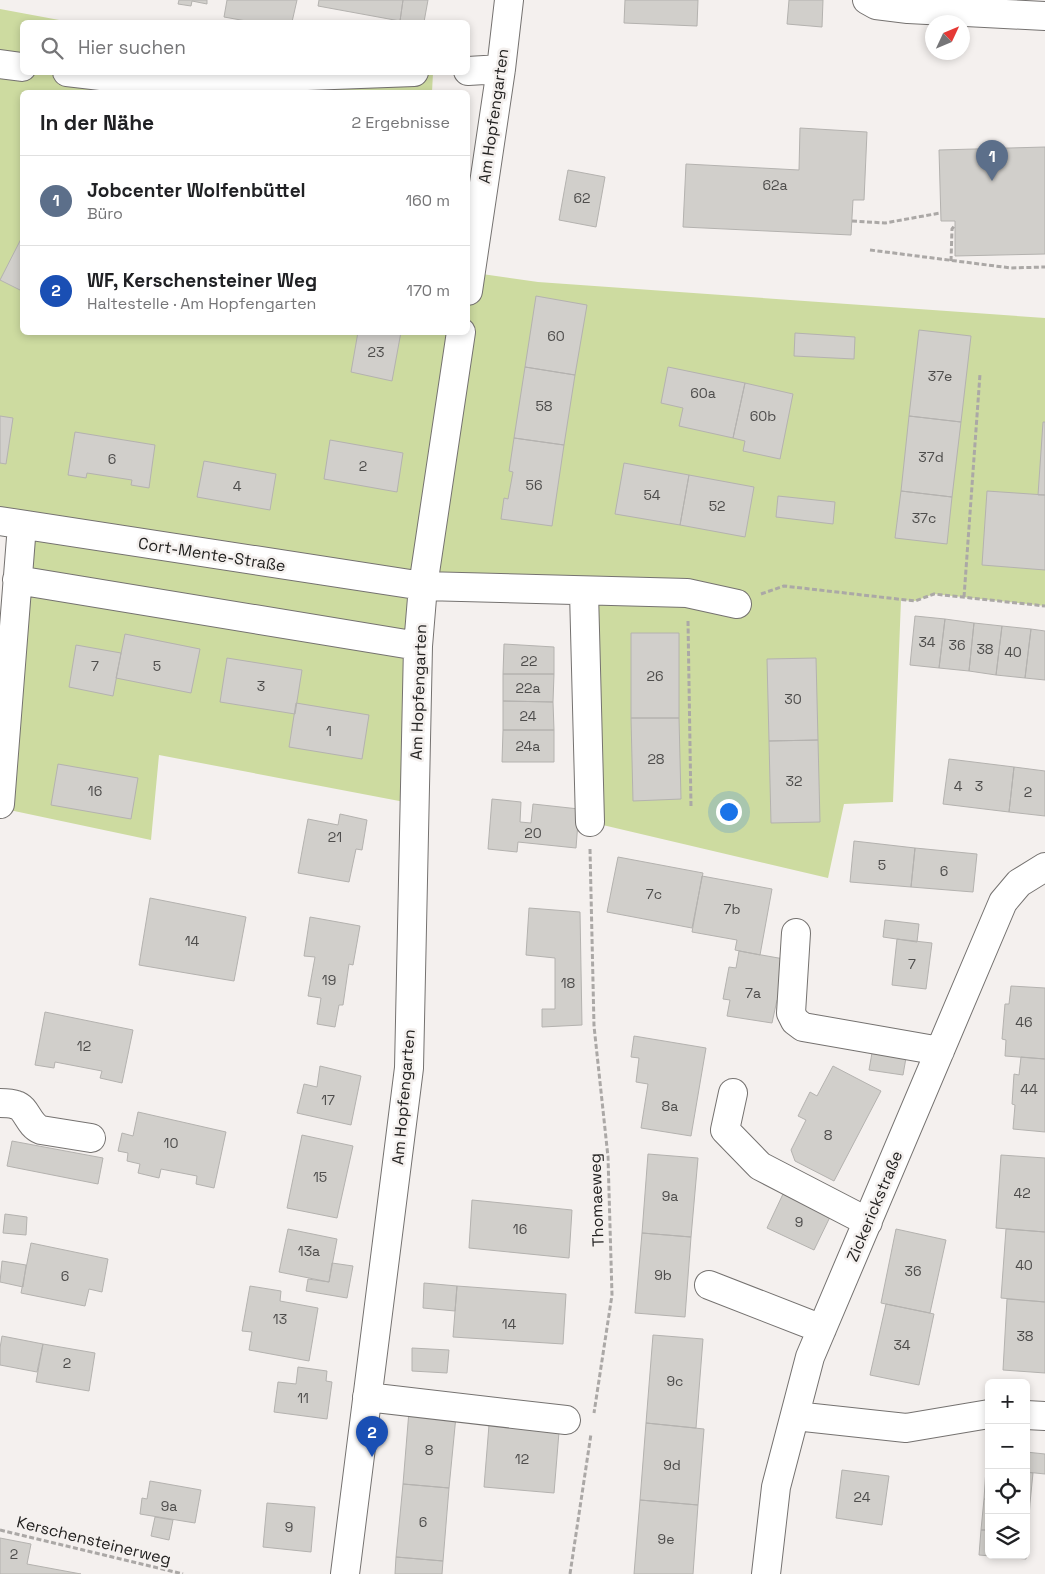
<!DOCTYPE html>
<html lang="de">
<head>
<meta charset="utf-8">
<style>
	:root { --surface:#fff; --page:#f6f6f6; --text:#202124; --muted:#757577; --line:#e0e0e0; --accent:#d93025 }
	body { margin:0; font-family:"Space Grotesk",sans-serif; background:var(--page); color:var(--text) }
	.controls { position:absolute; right:15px; bottom:15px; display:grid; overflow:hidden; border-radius:8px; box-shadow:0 2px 8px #0003 }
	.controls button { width:45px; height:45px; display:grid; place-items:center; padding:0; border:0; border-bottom:1px solid var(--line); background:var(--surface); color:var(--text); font:25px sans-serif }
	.compass { position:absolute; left:925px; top:15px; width:45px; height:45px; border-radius:50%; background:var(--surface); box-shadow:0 2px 8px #0003; rotate:46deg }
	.you { position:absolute; left:728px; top:811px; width:18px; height:18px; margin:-12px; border:4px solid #fff; border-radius:50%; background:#1a73e8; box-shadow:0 0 0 8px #1a73e833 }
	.badge { display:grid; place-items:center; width:32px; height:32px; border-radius:50%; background:var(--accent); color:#fff; font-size:16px; font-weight:700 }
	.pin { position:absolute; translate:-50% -41px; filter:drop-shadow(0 1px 2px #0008) }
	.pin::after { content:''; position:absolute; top:26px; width:18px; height:15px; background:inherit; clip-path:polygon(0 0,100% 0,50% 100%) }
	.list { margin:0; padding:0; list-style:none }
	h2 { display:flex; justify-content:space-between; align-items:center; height:65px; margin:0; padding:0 20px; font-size:21px }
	h2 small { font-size:16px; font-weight:400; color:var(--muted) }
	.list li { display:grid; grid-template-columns:32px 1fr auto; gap:15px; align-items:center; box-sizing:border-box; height:90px; padding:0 20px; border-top:1px solid var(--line) }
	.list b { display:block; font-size:19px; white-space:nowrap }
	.list p { margin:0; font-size:16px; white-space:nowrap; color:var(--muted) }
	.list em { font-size:16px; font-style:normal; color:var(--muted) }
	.icon { flex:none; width:28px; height:28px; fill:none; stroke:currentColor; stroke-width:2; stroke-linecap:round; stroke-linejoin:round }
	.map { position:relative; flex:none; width:1045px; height:1574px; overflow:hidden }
	.search { position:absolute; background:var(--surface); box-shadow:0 2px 8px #0003; left:20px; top:20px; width:450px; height:55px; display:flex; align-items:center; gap:12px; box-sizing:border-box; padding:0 18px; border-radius:8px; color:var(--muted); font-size:19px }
	.panel { position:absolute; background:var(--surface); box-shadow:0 2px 8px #0003; left:20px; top:90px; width:450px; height:245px; border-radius:8px }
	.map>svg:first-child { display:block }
	.green { fill:#cddba0 }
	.building { fill:#d1cfcb; stroke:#b4b2af }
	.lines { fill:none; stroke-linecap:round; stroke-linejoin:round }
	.minor-casing { stroke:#757270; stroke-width:30 }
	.path { stroke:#aba8a6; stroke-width:3; stroke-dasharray:5 2.5; stroke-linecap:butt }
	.minor { stroke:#fff; stroke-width:28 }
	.labels { text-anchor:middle; stroke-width:5; stroke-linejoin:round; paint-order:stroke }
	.number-label { font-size:14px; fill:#4e4d4c }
	.street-label { font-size:16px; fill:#232221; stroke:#f4f0ee }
</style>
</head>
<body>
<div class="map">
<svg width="1045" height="1574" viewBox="0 0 1045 1574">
	<rect width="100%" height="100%" fill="#f4f0ee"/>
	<!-- green -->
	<path class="green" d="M 0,9 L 70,22 L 22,22 L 22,72 L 433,73 L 432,92 L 22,92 L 22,332 L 468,332 L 468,272 L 538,282 L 1045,318 L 1045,606 L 934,594 L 915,601 L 901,600 L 893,802 L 844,804 L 828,878 L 590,822 L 584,592 L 430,578 L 415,804 L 159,755 L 151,840 L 0,808 L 22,525 L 0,521 Z"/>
	<!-- building -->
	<path class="building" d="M 179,0 L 207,0 L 207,4 L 192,1 L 191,6 L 178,4 Z
		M 227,0 L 297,0 L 292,22 L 252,22 L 224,17 Z
		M 319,0 L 403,0 L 400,21 L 318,6 Z
		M 403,0 L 428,0 L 424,22 L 400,21 Z
		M 625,0 L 698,0 L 697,26 L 624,23 Z
		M 789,0 L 823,0 L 822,27 L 787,24 Z
		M 800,128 L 867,132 L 864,200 L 853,200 L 851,235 L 683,227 L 686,164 L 799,170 Z
		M 1045,147 L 1045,254 L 955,256 L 955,221 L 941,221 L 939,150 Z
		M 568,170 L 605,177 L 596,227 L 559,220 Z
		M 22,237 L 22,291 L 0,280 Z
		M 536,296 L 587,305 L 575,375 L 525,367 Z
		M 919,330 L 971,336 L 961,422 L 909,416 Z
		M 358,332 L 401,332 L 392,381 L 351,372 Z
		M 795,333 L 855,337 L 854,359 L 794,356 Z
		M 525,367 L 575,375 L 564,445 L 514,438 Z
		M 668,367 L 745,383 L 733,438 L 679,426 L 683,408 L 661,403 Z
		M 745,383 L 793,394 L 780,459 L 743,451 L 745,441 L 733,438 Z
		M 0,416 L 13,418 L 6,464 L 0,463 Z
		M 909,416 L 961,422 L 952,497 L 901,491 Z
		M 1043,422 L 1045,422 L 1045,495 L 1038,495 Z
		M 75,432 L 155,445 L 149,488 L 131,485 L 132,480 L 87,473 L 86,478 L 68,475 Z
		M 514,438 L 564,445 L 552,526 L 501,519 L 504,498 L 508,499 L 513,472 L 509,471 Z
		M 330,440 L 403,453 L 397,492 L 324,479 Z
		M 204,461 L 276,474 L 270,510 L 197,497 Z
		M 624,463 L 689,475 L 680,525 L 615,514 Z
		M 689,475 L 754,487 L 745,537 L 680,525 Z
		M 901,491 L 952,497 L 947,544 L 895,538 Z
		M 987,491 L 1045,495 L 1045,570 L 982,565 Z
		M 778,496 L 835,502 L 833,524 L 776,517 Z
		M 915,616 L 945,619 L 939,668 L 910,665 Z
		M 945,619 L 974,623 L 969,671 L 939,668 Z
		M 974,623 L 1002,626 L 996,675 L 969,671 Z
		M 1002,626 L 1031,629 L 1025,678 L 996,675 Z
		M 1031,629 L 1045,631 L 1045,680 L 1025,678 Z
		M 631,633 L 679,633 L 679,718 L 631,718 Z
		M 125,634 L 200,649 L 191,693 L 116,678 Z
		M 504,644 L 554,647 L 554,674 L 503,674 Z
		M 76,645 L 121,653 L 113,696 L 69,687 Z
		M 227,658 L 302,670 L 295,714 L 220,702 Z
		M 816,658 L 818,740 L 769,741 L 767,659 Z
		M 503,674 L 554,674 L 553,702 L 503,701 Z
		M 503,701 L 553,702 L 554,730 L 503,730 Z
		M 296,703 L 369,715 L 362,759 L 289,747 Z
		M 631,718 L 679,718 L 681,799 L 633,801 Z
		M 503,730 L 554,730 L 554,762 L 502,762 Z
		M 818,740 L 820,822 L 771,823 L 769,741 Z
		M 949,759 L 1014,767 L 1009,812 L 943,804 Z
		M 58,764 L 138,778 L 131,819 L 51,805 Z
		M 1014,767 L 1045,771 L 1045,816 L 1009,812 Z
		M 492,799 L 521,802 L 520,822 L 531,823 L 533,804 L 579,809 L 576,848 L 518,842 L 517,852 L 488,849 Z
		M 340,814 L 367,820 L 362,850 L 356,849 L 349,882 L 298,873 L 308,819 L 338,825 Z
		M 854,841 L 915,848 L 911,887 L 850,882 Z
		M 915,848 L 977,854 L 973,892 L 911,887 Z
		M 618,857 L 703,873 L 692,928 L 607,912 Z
		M 702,876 L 772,889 L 760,955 L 735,950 L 737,940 L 692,932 Z
		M 150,898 L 246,917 L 234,981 L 139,965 Z
		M 529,908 L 580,912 L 582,1025 L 542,1027 L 542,1009 L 555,1009 L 555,958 L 526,955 Z
		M 310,917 L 360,926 L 353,965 L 349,964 L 343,1005 L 339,1005 L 335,1027 L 317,1024 L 321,998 L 308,996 L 315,957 L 304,956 Z
		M 885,920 L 919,924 L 917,942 L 883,937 Z
		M 897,939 L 932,943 L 926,989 L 892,985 Z
		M 739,951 L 784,959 L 781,1000 L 777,1000 L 772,1023 L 727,1016 L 730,1000 L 723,999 L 729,967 L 736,968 Z
		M 1011,986 L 1045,988 L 1045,1059 L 1005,1056 L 1006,1040 L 1002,1039 L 1005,1004 L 1009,1004 Z
		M 45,1012 L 133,1030 L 122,1083 L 100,1078 L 102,1071 L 55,1062 L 54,1068 L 35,1065 Z
		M 634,1036 L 706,1048 L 691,1136 L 641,1128 L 648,1084 L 636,1082 L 639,1058 L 631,1057 Z
		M 873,1047 L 907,1052 L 903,1075 L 869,1070 Z
		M 1021,1057 L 1045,1059 L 1045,1132 L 1013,1129 L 1015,1105 L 1012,1104 L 1014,1074 L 1019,1075 Z
		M 320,1066 L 361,1076 L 351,1125 L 297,1113 L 304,1084 L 317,1087 Z
		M 833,1066 L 881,1091 L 834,1181 L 795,1161 L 791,1150 L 806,1120 L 798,1116 L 810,1092 L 817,1096 Z
		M 138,1112 L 226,1132 L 214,1188 L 196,1184 L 197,1176 L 161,1169 L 159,1178 L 138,1173 L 140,1164 L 127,1161 L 128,1153 L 118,1151 L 122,1133 L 133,1136 Z
		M 302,1135 L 353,1146 L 337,1218 L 287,1208 Z
		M 12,1141 L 103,1158 L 98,1184 L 7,1166 Z
		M 648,1154 L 698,1158 L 691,1237 L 642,1233 Z
		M 1001,1155 L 1045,1158 L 1045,1232 L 996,1228 Z
		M 783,1194 L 830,1217 L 814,1250 L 767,1228 Z
		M 472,1200 L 572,1210 L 569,1258 L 469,1248 Z
		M 5,1214 L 27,1217 L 26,1235 L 3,1233 Z
		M 288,1229 L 337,1239 L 329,1282 L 279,1272 Z
		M 896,1229 L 946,1240 L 930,1313 L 881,1303 Z
		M 1006,1229 L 1045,1232 L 1045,1302 L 1001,1298 Z
		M 642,1233 L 691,1237 L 685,1317 L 635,1313 Z
		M 31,1243 L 108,1259 L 102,1292 L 89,1289 L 85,1306 L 21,1293 Z
		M 2,1261 L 26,1265 L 23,1287 L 0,1282 Z
		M 332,1263 L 353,1266 L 347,1298 L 306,1291 L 308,1279 L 329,1282 Z
		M 424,1283 L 457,1286 L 455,1311 L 423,1308 Z
		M 250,1286 L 281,1291 L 280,1301 L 318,1308 L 309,1361 L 249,1350 L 252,1332 L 242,1331 Z
		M 457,1286 L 566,1294 L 563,1344 L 453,1337 Z
		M 1007,1299 L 1045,1302 L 1045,1373 L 1003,1370 Z
		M 886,1304 L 934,1314 L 919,1385 L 870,1375 Z
		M 653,1335 L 703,1339 L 696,1428 L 646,1423 Z
		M 2,1336 L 43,1344 L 37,1372 L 0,1365 L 0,1348 Z
		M 43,1344 L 95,1353 L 89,1391 L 36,1382 Z
		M 412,1348 L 449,1350 L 447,1373 L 412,1371 Z
		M 298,1367 L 327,1371 L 326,1381 L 332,1382 L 327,1419 L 274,1412 L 278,1382 L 296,1384 Z
		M 409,1411 L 456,1416 L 449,1488 L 403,1484 Z
		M 646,1423 L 704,1429 L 698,1505 L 640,1500 Z
		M 489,1425 L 559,1432 L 554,1493 L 484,1487 Z
		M 1026,1452 L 1045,1454 L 1045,1474 L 1026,1472 Z
		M 986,1469 L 989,1469 L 989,1500 L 984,1499 Z
		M 842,1470 L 889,1476 L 882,1525 L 836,1518 Z
		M 1026,1472 L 1033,1473 L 1030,1503 L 1026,1503 Z
		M 150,1481 L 201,1490 L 195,1523 L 140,1514 L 142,1498 L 147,1499 Z
		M 403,1484 L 449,1488 L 443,1561 L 396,1557 Z
		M 984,1499 L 989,1500 L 989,1530 L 981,1530 Z
		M 640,1500 L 698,1505 L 693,1574 L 634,1574 Z
		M 267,1503 L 315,1507 L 311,1552 L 263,1547 Z
		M 1026,1503 L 1030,1503 L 1028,1533 L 1026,1533 Z
		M 155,1517 L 173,1520 L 169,1540 L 151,1536 Z
		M 981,1530 L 989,1530 L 989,1555 L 1026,1555 L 1026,1559 L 979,1555 Z
		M 0,1538 L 31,1544 L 27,1564 L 81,1574 L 0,1574 Z
		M 396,1557 L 443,1561 L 442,1574 L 395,1574 Z"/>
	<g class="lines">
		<!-- minor casing -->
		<g class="minor-casing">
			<path id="minor" d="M 867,0 L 876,5 L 908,9 L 1045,16
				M 0,64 L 22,67
				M 468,71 L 501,69
				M 67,72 L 152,82 L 414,72
				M 468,291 L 501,69 L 509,0
				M 0,521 L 423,586 L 687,593 L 737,604
				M 17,580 L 418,646
				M 584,592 L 590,822
				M 0,804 L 22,525
				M 796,933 L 791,1013 L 795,1021 L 803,1027 L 940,1051
				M 733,1093 L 725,1130 L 760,1166 L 868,1222
				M 0,1103 C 5,1103 11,1103 16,1105 C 27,1108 28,1125 41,1130 L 91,1138
				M 709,1285 L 822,1329
				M 367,1397 L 566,1420
				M 1026,1415 L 1045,1416
				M 795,1416 L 906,1428 L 989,1414
				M 345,1574 L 409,1068 L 418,646 L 423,586 L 461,332
				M 766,1574 L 776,1487 L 810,1357 L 1003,902 L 1019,883 L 1045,867"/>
		</g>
		<!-- path -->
		<path class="path" d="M 852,221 L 885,223 L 940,213
			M 870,250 L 1011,268 L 1045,267
			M 951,261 L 952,229 L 955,225
			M 761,594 L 784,586 L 915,601 L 934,594 L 1045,606
			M 964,597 L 980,374
			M 688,621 L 691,807
			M 590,849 L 594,1026 L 608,1157 L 612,1295 L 594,1413
			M 0,1530 L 183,1574
			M 570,1574 L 591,1434"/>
		<!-- minor -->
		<use href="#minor" class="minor"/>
	</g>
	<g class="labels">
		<!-- number labels -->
		<g class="number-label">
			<text x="775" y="190">62a</text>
			<text x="582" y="203">62</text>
			<text x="556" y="341">60</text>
			<text x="376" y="357">23</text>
			<text x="940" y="381">37e</text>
			<text x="703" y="398">60a</text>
			<text x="544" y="411">58</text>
			<text x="763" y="421">60b</text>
			<text x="931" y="462">37d</text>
			<text x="112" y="464">6</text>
			<text x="363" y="471">2</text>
			<text x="534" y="490">56</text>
			<text x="237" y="491">4</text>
			<text x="652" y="500">54</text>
			<text x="717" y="511">52</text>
			<text x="924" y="523">37c</text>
			<text x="927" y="647">34</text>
			<text x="957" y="650">36</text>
			<text x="985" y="654">38</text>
			<text x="1013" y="657">40</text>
			<text x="529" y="666">22</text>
			<text x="95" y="671">7</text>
			<text x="157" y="671">5</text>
			<text x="655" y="681">26</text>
			<text x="261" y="691">3</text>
			<text x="528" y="693">22a</text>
			<text x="793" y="704">30</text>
			<text x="528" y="721">24</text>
			<text x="329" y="736">1</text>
			<text x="528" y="751">24a</text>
			<text x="656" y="764">28</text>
			<text x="794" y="786">32</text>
			<text x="958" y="791">4</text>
			<text x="979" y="791">3</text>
			<text x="95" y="796">16</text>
			<text x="1028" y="797">2</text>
			<text x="533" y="838">20</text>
			<text x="335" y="842">21</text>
			<text x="882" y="870">5</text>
			<text x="944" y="876">6</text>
			<text x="654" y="899">7c</text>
			<text x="732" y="914">7b</text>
			<text x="192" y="946">14</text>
			<text x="912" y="969">7</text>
			<text x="329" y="985">19</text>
			<text x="568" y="988">18</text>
			<text x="753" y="998">7a</text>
			<text x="1024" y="1027">46</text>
			<text x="84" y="1051">12</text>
			<text x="1029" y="1094">44</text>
			<text x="328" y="1105">17</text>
			<text x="670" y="1111">8a</text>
			<text x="828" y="1140">8</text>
			<text x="171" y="1148">10</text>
			<text x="320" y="1182">15</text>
			<text x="1022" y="1198">42</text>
			<text x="670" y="1201">9a</text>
			<text x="799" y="1227">9</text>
			<text x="520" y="1234">16</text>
			<text x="309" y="1256">13a</text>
			<text x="1024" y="1270">40</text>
			<text x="913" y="1276">36</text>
			<text x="663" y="1280">9b</text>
			<text x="65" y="1281">6</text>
			<text x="280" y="1324">13</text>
			<text x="509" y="1329">14</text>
			<text x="1025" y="1341">38</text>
			<text x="902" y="1350">34</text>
			<text x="67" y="1368">2</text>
			<text x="675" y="1386">9c</text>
			<text x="303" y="1403">11</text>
			<text x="429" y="1455">8</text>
			<text x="522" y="1464">12</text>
			<text x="672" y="1470">9d</text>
			<text x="862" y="1502">24</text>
			<text x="169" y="1511">9a</text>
			<text x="423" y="1527">6</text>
			<text x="289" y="1532">9</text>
			<text x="666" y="1544">9e</text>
			<text x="14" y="1559">2</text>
		</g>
		<!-- street labels -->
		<g class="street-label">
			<text transform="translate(493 116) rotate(-82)" y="6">Am Hopfengarten</text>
			<text transform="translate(212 554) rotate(9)" y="6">Cort-Mente-Straße</text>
			<text transform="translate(418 692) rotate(-88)" y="6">Am Hopfengarten</text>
			<text transform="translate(403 1097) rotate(-85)" y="6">Am Hopfengarten</text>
			<text transform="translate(596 1200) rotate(-92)" y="6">Thomaeweg</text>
			<text transform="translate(874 1206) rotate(-67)" y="6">Zickerickstraße</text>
			<text transform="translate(94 1540) rotate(14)" y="6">Kerschensteinerweg</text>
		</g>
	</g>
</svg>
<div class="controls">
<button>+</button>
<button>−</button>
<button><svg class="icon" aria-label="locate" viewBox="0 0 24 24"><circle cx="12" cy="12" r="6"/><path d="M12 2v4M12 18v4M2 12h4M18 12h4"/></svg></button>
<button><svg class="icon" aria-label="layers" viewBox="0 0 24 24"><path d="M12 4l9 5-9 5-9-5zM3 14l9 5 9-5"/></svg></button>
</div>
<svg class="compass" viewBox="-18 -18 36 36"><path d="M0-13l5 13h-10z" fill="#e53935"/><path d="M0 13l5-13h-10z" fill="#757577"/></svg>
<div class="you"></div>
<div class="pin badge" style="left:992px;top:181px;background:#5c6f8a">1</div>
<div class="pin badge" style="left:372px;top:1457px;background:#1a4fb4">2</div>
<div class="search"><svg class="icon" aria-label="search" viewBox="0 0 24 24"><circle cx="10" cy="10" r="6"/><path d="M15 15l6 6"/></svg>Hier suchen</div>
<section class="panel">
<h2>In der Nähe<small>2 Ergebnisse</small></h2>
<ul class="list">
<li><span class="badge" style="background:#5c6f8a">1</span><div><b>Jobcenter Wolfenbüttel</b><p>Büro</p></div><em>160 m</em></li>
<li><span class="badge" style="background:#1a4fb4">2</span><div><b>WF, Kerschensteiner Weg</b><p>Haltestelle · Am Hopfengarten</p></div><em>170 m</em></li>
</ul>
</section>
</div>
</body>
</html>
